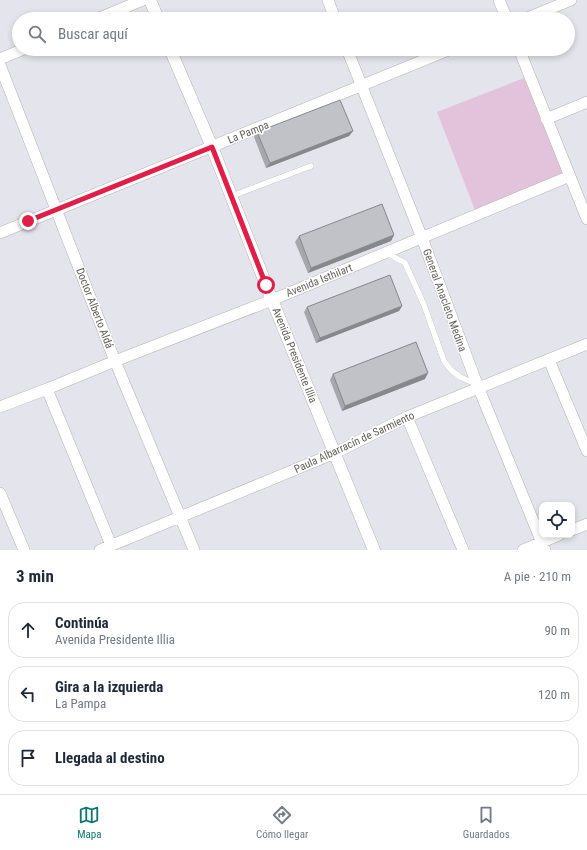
<!DOCTYPE html>
<html lang="es">
<head>
<meta charset="utf-8">
<style>
	:root { --surface:#fff; --page:#f6f6f7; --text:#1f2937; --muted:#747a83; --line:#e0e1e3; --accent:#0f766e }
	body { margin:0; font-family:"Roboto Condensed",sans-serif; background:var(--page); color:var(--text) }
	.controls { position:absolute; right:12px; bottom:12px; display:grid; overflow:hidden; border-radius:8px; box-shadow:0 2px 6px #0003 }
	.controls button { width:36px; height:36px; display:grid; place-items:center; padding:0; border:0; border-bottom:1px solid var(--line); background:var(--surface); color:var(--text); font:20px sans-serif }
	.stop { position:absolute; width:12px; height:12px; margin:-9px; border:3px solid #e11d48; border-radius:50%; background:#fff }
	.stop.end { background:#e11d48; border-color:#fff; box-shadow:0 1px 4px #0008 }
	.list { margin:0; padding:0; list-style:none }
	h2 { display:flex; justify-content:space-between; align-items:center; height:52px; margin:0; padding:0 16px; font-size:17px }
	h2 small { font-size:13px; font-weight:400; color:var(--muted) }
	.list li { display:grid; grid-template-columns:26px 1fr auto; gap:12px; align-items:center; box-sizing:border-box; height:56px; margin:0 8px 8px; padding:0 8px; border:1px solid var(--line); border-radius:16px }
	.list b { display:block; font-size:15px; white-space:nowrap }
	.list p { margin:0; font-size:13px; white-space:nowrap; color:var(--muted) }
	.list em { font-size:13px; font-style:normal; color:var(--muted) }
	.icon { flex:none; width:22px; height:22px; fill:none; stroke:currentColor; stroke-width:2; stroke-linecap:round; stroke-linejoin:round }
	.map { position:relative; flex:none; width:587px; height:550px; overflow:hidden }
	.search { position:absolute; background:var(--surface); box-shadow:0 2px 6px #0003; left:12px; right:12px; top:12px; height:44px; display:flex; align-items:center; gap:10px; box-sizing:border-box; padding:0 14px; border-radius:22px; color:var(--muted); font-size:15px }
	.sheet { height:244px; background:var(--surface) }
	nav { display:flex; justify-content:space-around; align-items:center; box-sizing:border-box; height:56px; border-top:1px solid var(--line); background:var(--surface); font-size:11px; color:var(--muted) }
	nav a { display:grid; justify-items:center; gap:2px }
	nav .on { color:var(--accent) }
	.map>svg:first-child { display:block }
	.green { fill:#e2c3db }
	.lines { fill:none; stroke-linecap:round; stroke-linejoin:round }
	.lane-casing { stroke:#b3b2ad; stroke-width:6 }
	.street-casing { stroke:#b3b2ad; stroke-width:12 }
	.secondary-casing { stroke:#b5b4ae; stroke-width:13 }
	.lane { stroke:#fff; stroke-width:5.5 }
	.street { stroke:#fff; stroke-width:11 }
	.secondary { stroke:#fff; stroke-width:12 }
	.wall { fill:#a6a7ac }
	.shaded-wall { fill:#87888c }
	.building { fill:#c1c2c8; stroke:#87888c }
	.route { stroke:#e11d48; stroke-width:5 }
	.labels { text-anchor:middle; stroke-width:3; stroke-linejoin:round; paint-order:stroke }
	.street-label { font-size:11px; fill:#63615c; stroke:#fff }
</style>
</head>
<body>
<div class="map">
<svg width="587" height="550" viewBox="0 0 587 550">
	<rect width="100%" height="100%" fill="#e4e4ed"/>
	<!-- green -->
	<path class="green" d="M 524,78 L 563,174 L 475,210 L 437,112 Z"/>
	<g class="lines">
		<!-- lane casing -->
		<g class="lane-casing">
			<path id="lane" d="M 232,196 L 311,166
				M 387,253 L 405,263 L 424,305 L 444,361 L 451,370 L 460,377 L 476,384"/>
		</g>
		<!-- street casing -->
		<g class="street-casing">
			<path id="street" d="M 328,0 L 335,19
				M 499,0 L 507,19
				M 97,19 L 143,0
				M 525,19 L 571,0
				M 347,49 L 422,238 L 477,384 L 545,550
				M 519,49 L 587,219
				M 0,59 L 24,49
				M 0,65 L 115,361 L 194,550
				M 546,119 L 587,102
				M 0,233 L 451,49
				M 549,360 L 587,451
				M 47,389 L 111,545
				M 0,407 L 47,389 L 115,361 L 272,300 L 570,176
				M 407,417 L 463,550
				M 0,493 L 24,550
				M 572,530 L 587,524
				M 100,550 L 335,453 L 407,417 L 587,344
				M 523,550 L 559,535"/>
		</g>
		<!-- secondary casing -->
		<g class="secondary-casing">
			<path id="secondary" d="M 150,0 L 158,19
				M 170,49 L 212,147 L 272,300 L 374,550"/>
		</g>
		<!-- lane -->
		<use href="#lane" class="lane"/>
		<!-- street -->
		<use href="#street" class="street"/>
		<!-- secondary -->
		<use href="#secondary" class="secondary"/>
	</g>
	<!-- wall -->
	<path class="wall" d="M 353,131 L 349,136 L 266,168 L 254,137 L 257,132 Z
		M 394,235 L 391,241 L 308,273 L 295,242 L 299,236 Z
		M 402,306 L 399,311 L 316,343 L 304,312 L 307,307 Z
		M 333,374 L 425,379 L 342,411 L 330,380 Z"/>
	<!-- shaded-wall -->
	<path class="shaded-wall" d="M 353,131 L 349,136 L 266,168 L 270,163 Z
		M 394,235 L 391,241 L 308,273 L 311,268 Z
		M 402,306 L 399,311 L 316,343 L 320,338 Z
		M 428,373 L 425,379 L 342,411 L 345,406 Z"/>
	<!-- building -->
	<path class="building" d="M 340,100 L 353,131 L 270,163 L 257,132 Z
		M 382,204 L 394,235 L 311,268 L 299,236 Z
		M 390,275 L 402,306 L 320,338 L 307,307 Z
		M 416,342 L 428,373 L 345,406 L 333,374 Z"/>
	<g class="lines">
		<!-- route -->
		<path class="route" d="M 28,221 L 212,147 L 266,285"/>
	</g>
	<g class="labels">
		<!-- street labels -->
		<g class="street-label">
			<text transform="translate(248 132) rotate(-22)" y="4">La Pampa</text>
			<text transform="translate(319 280) rotate(-22)" y="4">Avenida Isthilart</text>
			<text transform="translate(445 300) rotate(70)" y="4">General Anacleto Medina</text>
			<text transform="translate(95 308) rotate(69)" y="4">Doctor Alberto Aldá</text>
			<text transform="translate(295 355) rotate(68)" y="4">Avenida Presidente Illia</text>
			<text transform="translate(354 442) rotate(-25)" y="4">Paula Albarracín de Sarmiento</text>
		</g>
	</g>
</svg>
<div class="controls">
<button><svg class="icon" aria-label="locate" viewBox="0 0 24 24"><circle cx="12" cy="12" r="6"/><path d="M12 2v4M12 18v4M2 12h4M18 12h4"/></svg></button>
</div>
<div class="stop" style="left:266px;top:285px"></div>
<div class="stop end" style="left:28px;top:221px"></div>
<div class="search"><svg class="icon" aria-label="search" viewBox="0 0 24 24"><circle cx="10" cy="10" r="6"/><path d="M15 15l6 6"/></svg>Buscar aquí</div>
</div>
<section class="sheet">
<h2>3 min<small>A pie · 210 m</small></h2>
<ul class="list">
<li><svg class="icon" aria-label="ahead" viewBox="0 0 24 24"><path d="M12 20V5M6 11l6-6 6 6"/></svg><div><b>Continúa</b><p>Avenida Presidente Illia</p></div><em>90 m</em></li>
<li><svg class="icon" aria-label="left" viewBox="0 0 24 24"><path d="M17 20v-9H6M10 6l-5 5 5 5"/></svg><div><b>Gira a la izquierda</b><p>La Pampa</p></div><em>120 m</em></li>
<li><svg class="icon" aria-label="arrive" viewBox="0 0 24 24"><path d="M6 21V4h12l-3 4 3 4H6"/></svg><div><b>Llegada al destino</b></div></li>
</ul>
</section>
<nav>
<a class="on"><svg class="icon" aria-label="map" viewBox="0 0 24 24"><path d="M3 6l6-2 6 2 6-2v14l-6 2-6-2-6 2zM9 4v14M15 6v14"/></svg>Mapa</a>
<a><svg class="icon" aria-label="directions" viewBox="0 0 24 24"><path d="M12 3l9 9-9 9-9-9zM9 14v-3h6M13 9l2 2-2 2"/></svg>Cómo llegar</a>
<a><svg class="icon" aria-label="saved" viewBox="0 0 24 24"><path d="M7 4h10v16l-5-4-5 4z"/></svg>Guardados</a>
</nav>
</body>
</html>
